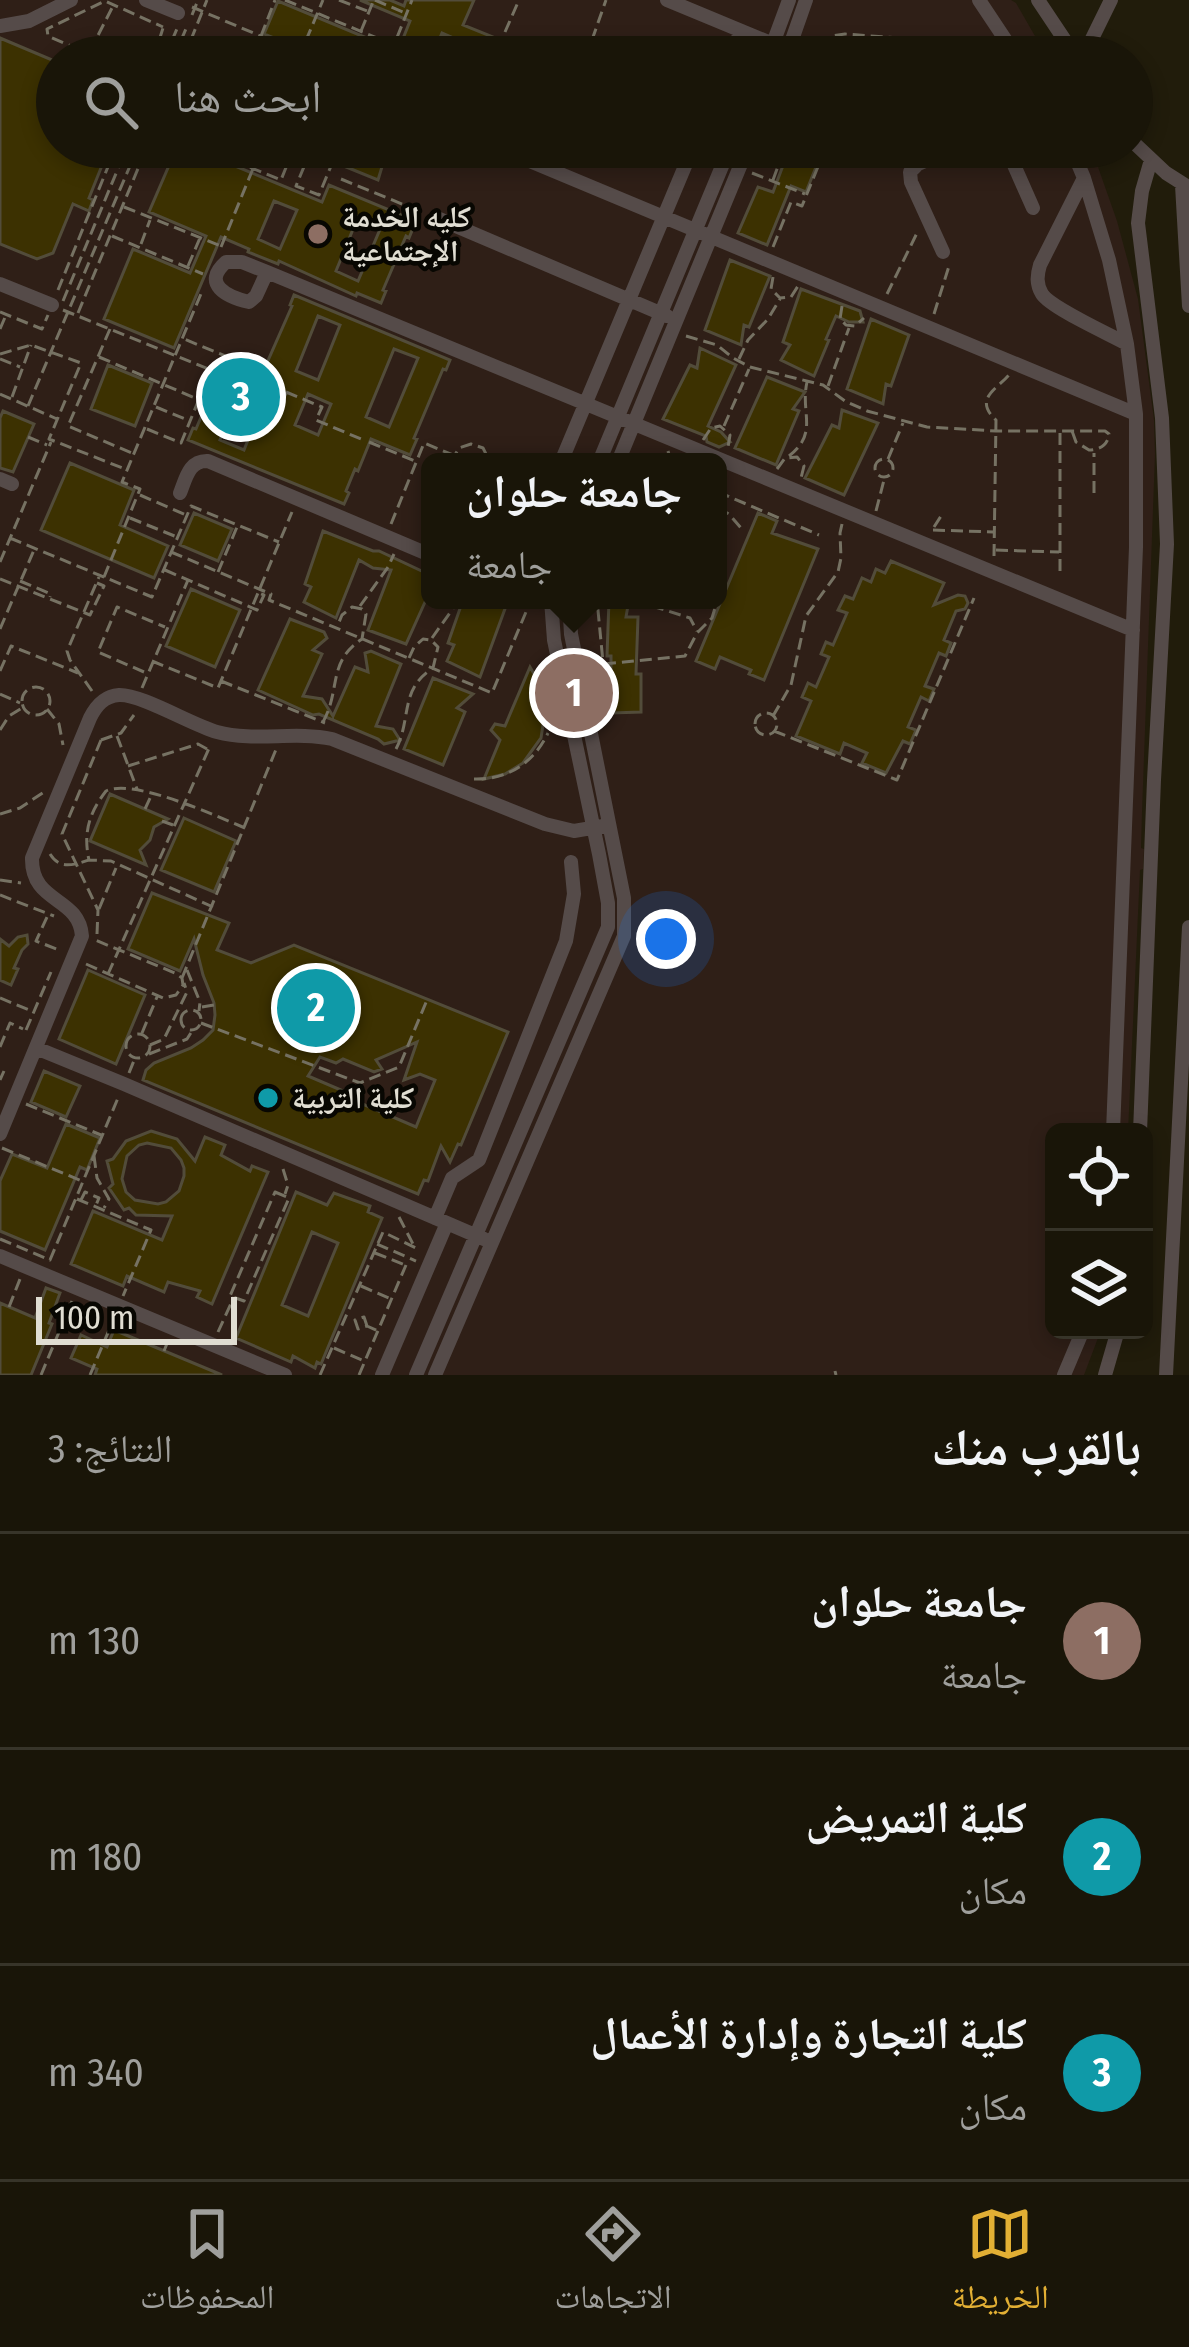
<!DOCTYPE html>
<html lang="ar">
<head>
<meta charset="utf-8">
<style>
	:root { --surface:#191508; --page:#262216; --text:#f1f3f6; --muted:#9f9f9c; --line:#373429; --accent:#e2af34 }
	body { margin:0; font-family:"Fira Sans Condensed","Noto Naskh Arabic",sans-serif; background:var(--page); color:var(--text); direction:rtl }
	.controls { position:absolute; right:36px; bottom:36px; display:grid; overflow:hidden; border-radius:18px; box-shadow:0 6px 18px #0003 }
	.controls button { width:108px; height:108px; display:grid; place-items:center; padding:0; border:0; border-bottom:3px solid var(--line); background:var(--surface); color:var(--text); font:60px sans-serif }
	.scale { position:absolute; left:36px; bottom:30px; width:201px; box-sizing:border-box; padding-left:12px; border:6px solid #e0ddd2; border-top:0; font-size:33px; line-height:42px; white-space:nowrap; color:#e0ddd2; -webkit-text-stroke:9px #080702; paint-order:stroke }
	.you { position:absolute; left:666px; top:939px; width:42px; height:42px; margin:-30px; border:9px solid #fff; border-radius:50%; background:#1a73e8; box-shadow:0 0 0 18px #1a73e833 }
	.badge { display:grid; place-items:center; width:78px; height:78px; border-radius:50%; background:var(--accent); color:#fff; font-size:39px; font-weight:700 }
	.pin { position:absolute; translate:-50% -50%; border:6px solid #fff; box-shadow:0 3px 12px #0006 }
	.popup { position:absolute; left:421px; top:453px; width:306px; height:156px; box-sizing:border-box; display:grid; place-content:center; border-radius:18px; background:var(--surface); filter:drop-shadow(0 3px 9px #0005); font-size:39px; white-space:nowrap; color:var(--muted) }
	.popup b { font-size:45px; color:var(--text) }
	.popup::after { content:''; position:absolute; left:50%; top:100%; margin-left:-24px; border:24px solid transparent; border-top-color:var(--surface) }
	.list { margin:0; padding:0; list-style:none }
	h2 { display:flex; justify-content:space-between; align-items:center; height:156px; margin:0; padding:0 48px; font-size:51px }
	h2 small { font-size:39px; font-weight:400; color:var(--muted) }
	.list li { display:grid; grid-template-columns:78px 1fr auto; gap:36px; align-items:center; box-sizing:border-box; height:216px; padding:0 48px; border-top:3px solid var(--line) }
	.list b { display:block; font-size:45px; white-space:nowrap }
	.list p { margin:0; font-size:39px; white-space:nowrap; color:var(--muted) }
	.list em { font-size:39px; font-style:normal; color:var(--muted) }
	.icon { flex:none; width:66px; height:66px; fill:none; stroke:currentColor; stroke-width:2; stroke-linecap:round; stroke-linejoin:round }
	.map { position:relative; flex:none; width:1189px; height:1375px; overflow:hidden; direction:ltr }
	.search { position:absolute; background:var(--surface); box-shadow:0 6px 18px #0003; left:36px; right:36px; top:36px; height:132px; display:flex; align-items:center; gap:30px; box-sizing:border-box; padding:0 42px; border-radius:66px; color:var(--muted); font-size:45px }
	.sheet { height:804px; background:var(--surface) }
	nav { display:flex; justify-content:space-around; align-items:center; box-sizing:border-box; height:168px; border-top:3px solid var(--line); background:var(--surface); font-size:33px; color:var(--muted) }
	nav a { display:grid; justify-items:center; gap:6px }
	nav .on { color:var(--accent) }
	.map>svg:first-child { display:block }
	.education { fill:#2f1f17; fill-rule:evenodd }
	.building { fill:#3c3101; stroke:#524c3a; stroke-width:3; fill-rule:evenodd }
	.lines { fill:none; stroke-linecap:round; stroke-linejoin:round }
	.path { stroke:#767263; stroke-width:3; stroke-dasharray:12 6; stroke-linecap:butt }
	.minor { stroke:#554b49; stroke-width:14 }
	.education-dot { fill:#8d6e63; stroke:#080702; stroke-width:4.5 }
	.culture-dot { fill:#0f9aa8; stroke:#080702; stroke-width:4.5 }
	.labels { text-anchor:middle; stroke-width:9; stroke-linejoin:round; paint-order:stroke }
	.poi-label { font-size:30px; font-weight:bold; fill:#e0ddd2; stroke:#080702; text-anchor:start }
</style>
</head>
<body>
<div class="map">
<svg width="1189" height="1375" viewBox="0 0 1189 1375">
	<rect width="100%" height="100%" fill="#211c0b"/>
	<!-- education -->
	<path class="education" d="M 0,0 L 1011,0 L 1016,3 L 1047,57 L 57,57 L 57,147 L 1091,147 L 1117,221 L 1138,299 L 1154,420 L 1155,454 L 1142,812 L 1141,848 L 1144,849 L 1143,869 L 1140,870 L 1128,1132 L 1054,1132 L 1054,1330 L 1101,1330 L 1084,1375 L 0,1375 ZM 430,462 L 718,462 L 718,600 L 430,600 Z"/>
	<!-- building -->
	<path class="building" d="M 360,0 L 390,0 L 404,6 L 406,0 L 474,0 L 463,25 L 503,41 L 497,57 L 459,57 L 465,43 L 442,33 L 432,57 L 320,57 L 264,34 L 278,1 L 398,51 L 410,21 Z
		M 0,38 L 57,62 L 57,147 L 99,147 L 113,153 L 108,164 L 103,163 L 89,198 L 93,200 L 89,211 L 73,204 L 53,253 L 37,259 L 0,244 Z
		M 177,147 L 189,147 L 322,202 L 329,185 L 416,221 L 409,238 L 406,236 L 383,290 L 386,291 L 381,303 L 357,293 L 356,296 L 279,261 L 278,264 L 248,252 L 249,249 L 221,237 L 174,348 L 104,319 L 133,249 L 190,273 L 206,236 L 149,212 ZM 274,201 L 297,210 L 280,249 L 258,239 ZM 358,217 L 381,227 L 358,281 L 336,271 Z
		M 297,147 L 342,147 L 356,153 L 359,147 L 388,147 L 378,180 Z
		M 790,147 L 824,147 L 806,192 L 791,186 L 767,245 L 738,233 L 758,187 L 773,192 Z
		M 730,260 L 770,276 L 749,327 L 744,325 L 741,345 L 705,330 Z
		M 801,289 L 860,311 L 863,322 L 849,322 L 836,316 L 826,339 L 829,340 L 814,376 L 781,360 L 790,345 L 783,342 Z
		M 294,295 L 450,360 L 446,370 L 443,369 L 414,438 L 417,439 L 410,455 L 371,439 L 358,471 L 355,469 L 346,491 L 349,493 L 344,504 L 188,440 L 193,428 L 196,429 L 212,391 L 209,390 L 216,374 L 255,390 L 292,306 L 290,305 ZM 318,316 L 340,325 L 318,380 L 296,371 ZM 394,349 L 418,358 L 389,427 L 366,417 ZM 308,394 L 331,404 L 318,435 L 295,425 ZM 236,401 L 260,410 L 244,450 L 220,440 Z
		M 871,319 L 909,335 L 891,386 L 886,384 L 883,404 L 847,389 Z
		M 700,348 L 736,365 L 708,426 L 721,432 L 730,442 L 719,447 L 707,442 L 706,436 L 663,419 L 690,365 L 697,368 Z
		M 108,365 L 152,383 L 135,426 L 91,409 Z
		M 767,377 L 805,392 L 793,409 L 799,411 L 776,465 L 735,448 Z
		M 842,410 L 878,423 L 844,495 L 805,478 L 832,425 L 839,428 Z
		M 3,411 L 34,424 L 13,472 L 0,468 L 0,418 Z
		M 70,463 L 134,490 L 120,525 L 168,546 L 154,578 L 41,530 Z
		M 194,513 L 232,529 L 218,561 L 180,545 Z
		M 758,513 L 777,521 L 772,533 L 818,549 L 764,680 L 749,674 L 751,670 L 720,657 L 715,669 L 696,661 Z
		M 323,531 L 373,551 L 379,551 L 430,575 L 430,591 L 406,644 L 368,630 L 391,570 L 373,568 L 359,560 L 336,618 L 304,602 L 311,587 L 305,584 Z
		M 891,561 L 944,583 L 934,605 L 958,595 L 965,596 L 968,603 L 965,609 L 956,611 L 944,640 L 951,643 L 946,656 L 939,653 L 925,686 L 934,689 L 929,701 L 921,697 L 908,727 L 916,730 L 910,744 L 903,741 L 886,773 L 862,763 L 867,753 L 844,743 L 840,754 L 796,736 L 811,701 L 802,697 L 808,683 L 816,687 L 829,657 L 821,654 L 826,642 L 833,645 L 847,613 L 838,610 L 845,596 L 853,599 L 862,578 L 871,582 L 876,569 L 885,573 Z
		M 191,589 L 240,610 L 215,667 L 166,646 Z
		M 463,600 L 491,600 L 506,606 L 480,677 L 447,661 L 454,645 L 448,643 Z
		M 609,600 L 629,600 L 626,617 L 638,617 L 636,674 L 641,674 L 641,712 L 611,713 L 611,656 L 607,656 Z
		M 290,619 L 324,632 L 327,638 L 313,650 L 322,654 L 303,696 L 322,699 L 333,716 L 355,667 L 368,672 L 365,653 L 371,651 L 401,664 L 376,726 L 393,729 L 400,740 L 384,744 L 378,739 L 319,714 L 313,715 L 258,690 Z
		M 530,667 L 541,686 L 546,706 L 541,738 L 523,763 L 505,774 L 484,779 L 500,740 L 491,730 L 495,724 L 505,726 Z
		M 433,678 L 473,694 L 457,708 L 465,712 L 443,765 L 404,749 Z
		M 110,794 L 168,819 L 154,827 L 150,840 L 140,850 L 146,865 L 90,841 Z
		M 184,818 L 236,841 L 214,892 L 161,870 Z
		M 152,893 L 229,923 L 217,950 L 251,963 L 294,945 L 508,1032 L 461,1145 L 458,1144 L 450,1162 L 441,1146 L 428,1181 L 424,1180 L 418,1194 L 143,1080 L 146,1070 L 154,1063 L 191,1048 L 203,1040 L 213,1030 L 215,1015 L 214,1003 L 203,975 L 194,939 L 180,971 L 128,949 ZM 417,1042 L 404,1080 L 420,1074 L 435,1080 L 416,1127 L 353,1100 L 355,1096 L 308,1076 L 320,1057 L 336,1063 L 343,1059 L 374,1072 L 382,1069 L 376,1060 Z
		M 27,935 L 28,944 L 22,950 L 14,968 L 18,969 L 11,985 L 0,980 L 0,939 L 9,946 L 18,937 Z
		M 88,970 L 145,995 L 116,1064 L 59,1039 Z
		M 44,1071 L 80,1086 L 66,1117 L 31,1102 Z
		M 66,1124 L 100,1138 L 87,1170 L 80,1167 L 45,1250 L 0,1231 L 0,1181 L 12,1154 L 47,1168 Z
		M 151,1131 L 177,1139 L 195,1161 L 205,1137 L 225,1145 L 221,1155 L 250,1171 L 252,1166 L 268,1172 L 212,1304 L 197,1297 L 200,1291 L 168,1282 L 164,1292 L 127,1276 L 123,1286 L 71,1264 L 93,1211 L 162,1240 L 172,1216 L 136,1215 L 129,1208 L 124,1210 L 109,1188 L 113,1184 L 107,1161 L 113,1159 L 126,1141 ZM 147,1143 L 171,1148 L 181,1160 L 184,1168 L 184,1176 L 179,1191 L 166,1202 L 158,1204 L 135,1200 L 126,1192 L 122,1179 L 127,1156 L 139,1145 Z
		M 296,1192 L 327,1205 L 334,1193 L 370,1206 L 368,1212 L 382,1218 L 321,1364 L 317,1362 L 315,1368 L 293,1356 L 291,1362 L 236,1338 ZM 312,1232 L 338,1243 L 308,1316 L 282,1305 Z
		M 46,1288 L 60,1293 L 49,1323 L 52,1324 L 31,1375 L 0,1375 L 0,1303 L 35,1318 Z
		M 114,1330 L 222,1375 L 95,1375 L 97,1369 L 71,1358 L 81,1335 L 107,1347 Z"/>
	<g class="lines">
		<!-- path -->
		<path class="path" d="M 285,0 L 394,45 L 412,0
			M 339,0 L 367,11
			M 375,0 L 405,13
			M 192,7 L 277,43
			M 192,15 L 198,0
			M 361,31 L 373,2
			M 505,32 L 519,0
			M 261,36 L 275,0
			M 90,51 L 113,6
			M 803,52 L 832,36 L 845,34 L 967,43 L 987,39
			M 96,57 L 48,36 L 47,29 L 105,1 L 163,27
			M 154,57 L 163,28
			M 165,57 L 179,24
			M 174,57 L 188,24
			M 184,57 L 207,0
			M 299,57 L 323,0
			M 503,57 L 504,57
			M 586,57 L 606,0
			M 200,147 L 281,180 L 289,160 L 257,147
			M 308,157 L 331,166 L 319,195 L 296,186 Z
			M 752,173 L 805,194
			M 341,179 L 424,213
			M 773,180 L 785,147
			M 124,207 L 221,246
			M 112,236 L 203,274
			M 141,244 L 150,220
			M 221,247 L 261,149
			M 773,247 L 791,202 L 802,206 L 826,147
			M 188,266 L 200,238
			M 773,277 L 771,289 L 780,298 L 791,297 L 798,286
			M 58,290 L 116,147
			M 887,294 L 917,233
			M 63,301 L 127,147
			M 842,306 L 840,319 L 846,325 L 855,326 L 864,318
			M 63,310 L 243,383 L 250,366 L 184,339
			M 0,312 L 42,329 L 48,315
			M 78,313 L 147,147
			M 934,314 L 949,266
			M 0,329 L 6,315
			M 110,329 L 68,426 L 132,453
			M 686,336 L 717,345 L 733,358 L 750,367 L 823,385 L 845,401 L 867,411 L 927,427 L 996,431 L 1105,431 L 1109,434 C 1108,445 1099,450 1089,450 L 1076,442 L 1072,431
			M 0,354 L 31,345 L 81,363 L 49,439 L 125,469
			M 99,357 L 195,398
			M 0,359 L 20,367
			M 739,359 L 748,340 L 768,319 L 780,299
			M 245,384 L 256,388
			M 828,386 L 849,328
			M 263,391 L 283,400 L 287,391 L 268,382
			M 286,392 L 322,407 L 316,420 L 361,439
			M 0,394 L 57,419
			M 12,397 L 31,345
			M 28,406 L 138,147
			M 156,407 L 190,421
			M 724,426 L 749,369
			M 147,429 L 181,443 L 211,370
			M 1060,433 L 1060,572
			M 28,437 L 47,445
			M 703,440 L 711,428 L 720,426 L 730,435 L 728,447
			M 369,442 L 415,461
			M 668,451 L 671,462
			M 789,456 C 819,433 800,413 807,382
			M875 468a9 9 0 1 1 18 0a9 9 0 1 1-18 0Z
			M 888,459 L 903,423
			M 451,462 L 459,448 L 471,444 L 483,448 L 490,462
			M 777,469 L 785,458 L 797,457 L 804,466 L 801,478
			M 718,492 L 819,535
			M 1094,493 L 1094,453
			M 140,495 L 186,515
			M 718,508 L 729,514 L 741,528
			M 876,511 L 884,480
			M 130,518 L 177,537
			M 391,524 L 424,443 L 453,455
			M 934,527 L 943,513
			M 933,530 L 993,532
			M 10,538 L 152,597 L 191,506 L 279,542
			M 718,541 L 720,551 L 718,558
			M 996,550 L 1059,552
			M 171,552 L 271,594 L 269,600 L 492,693 L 531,600
			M 994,556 L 996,420 C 973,399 997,389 1009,375
			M 0,562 L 51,442
			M 165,570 L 257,610 L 264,595 L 259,593
			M 218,572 L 237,527
			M 104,577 L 140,489 L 122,482 L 203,289
			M 0,579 L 90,615 L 104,586 L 97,583
			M 20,581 L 51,594 L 50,597
			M 360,606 L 388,567 L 394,554
			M 598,606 L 652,606 L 690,618 L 697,631
			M 0,629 L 34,550
			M 432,638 L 459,600
			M 152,661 L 218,688 L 292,512
			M 604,664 L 685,656 L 697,633 L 712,618 L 718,598
			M 0,671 L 11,646 L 78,673
			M 144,672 L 98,652 L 117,607 L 165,627
			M 221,681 L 325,723
			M 595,684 L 605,683 L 597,600
			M22 701a14 14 0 1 1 28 0a14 14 0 1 1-28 0Z
			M 142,688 L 188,580
			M 92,691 L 70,660 L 67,651 L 99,577
			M 0,694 L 20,703
			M 47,709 L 59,724 L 63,745
			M755 724a11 11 0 1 1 22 0a11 11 0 1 1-22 0Z
			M 773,716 L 791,685 L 806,616 L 838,572 L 841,558 L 840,533 L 842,524
			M 323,722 C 341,690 327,662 362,639 L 366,614 L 362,609 L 352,607 L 342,615 L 337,627
			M 0,730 L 9,716 L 22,708
			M 774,731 L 897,780 L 974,598
			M 117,736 L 137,789
			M 101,740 L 121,733 L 134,715
			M 396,749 C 412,718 399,690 433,668 L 438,647 L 431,640 L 423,639 L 414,647 L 409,658
			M 128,766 L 198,744 L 207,749
			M 474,779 C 507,780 534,763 548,733
			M 145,809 L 151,796
			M 0,814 L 20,808 L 44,792
			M 162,821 L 173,825
			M 50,854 C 60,870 73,865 89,860
			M 0,880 L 21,883
			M 0,895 L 54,916
			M 213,907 L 111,861 L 89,860 C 83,833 89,813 106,791 C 134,778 216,816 245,828
			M 99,909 L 116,868
			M 47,917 L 36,941 L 59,950
			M 97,934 L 98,910 L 62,834 L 101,740
			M 86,964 L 163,998 L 176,995 L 183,985 L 182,978 L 175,973 L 95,940
			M 187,970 L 200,1002 L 199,1011
			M 108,974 L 211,744
			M 182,978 L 277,747
			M 0,998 L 32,1011
			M 202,1007 L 214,1005
			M181 1020a10 10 0 1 1 20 0a10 10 0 1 1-20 0Z
			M 201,1023 L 360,1083 L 399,1067 L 427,1000
			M 26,1030 L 51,972
			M 142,1033 L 157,997
			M126 1046a12 12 0 1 1 24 0a12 12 0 1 1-24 0Z
			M 150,1045 L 164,1039 L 187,992 L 184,983
			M 0,1047 L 10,1023 L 23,1029
			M 149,1054 L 187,1039 L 192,1031
			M 129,1073 L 135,1058
			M 0,1080 L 4,1071
			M 26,1104 L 101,1135
			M 2,1148 L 82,1181
			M 94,1156 L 97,1178 L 109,1199 L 104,1208
			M 283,1169 L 288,1185 L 285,1194
			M 275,1192 L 289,1198 L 244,1301 L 230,1296 Z
			M 77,1199 L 151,1230 L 123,1296
			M 81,1200 L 85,1192 L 99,1198 L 96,1205
			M 399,1217 L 414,1246
			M 0,1239 L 50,1260 L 118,1098
			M 377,1244 L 416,1261
			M 375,1253 L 405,1265
			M 361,1286 L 391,1299
			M 9,1307 L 20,1279
			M 367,1326 L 364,1317 L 355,1320 L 358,1329 L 367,1326 L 378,1331
			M 218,1332 L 234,1297
			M 334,1348 L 364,1361
			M 164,1351 L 168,1341
			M 835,1371 L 836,1375
			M 41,1375 L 72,1301
			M 90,1375 L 115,1316
			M 320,1375 L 383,1232 L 418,1249
			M 359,1375 L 406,1265"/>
		<!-- minor -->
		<path class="minor" d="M 146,0 L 178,13
			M 667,0 L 773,44
			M 979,0 L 1017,57
			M 1038,0 L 1076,57
			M 0,26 L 29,21 L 71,0
			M 268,57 L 282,57
			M 730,57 L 741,31
			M 768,57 L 789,0
			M 786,57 L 806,0
			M 1083,57 L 1111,0
			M 1132,141 L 1166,173 L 1188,187
			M 496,147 L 1136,414
			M 1006,147 L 1033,208
			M 1071,147 L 1084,178 L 1109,260 L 1127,344 L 1136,414 L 1136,547 L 1113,1132
			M 1084,178 L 1040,265 C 1037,275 1036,284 1042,294 C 1051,308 1109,334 1127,344
			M 1182,185 L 1189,306
			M 437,218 L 667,316
			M 943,252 L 911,182 L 910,172 L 918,164 L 956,147
			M 267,272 L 256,296 L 249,302 C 227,297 201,284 226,262 L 242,262 L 267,272 L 1133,630
			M 0,284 L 52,305
			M 561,462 L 693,147
			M 599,462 L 730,147
			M 618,462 L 748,147
			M 0,479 L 12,484
			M 180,493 C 186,478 189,460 208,461 L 430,555
			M 36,1048 L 124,1084 L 484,1239
			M 1140,1132 L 1154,780 L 1167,544 L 1162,418 L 1138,223 L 1142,191 L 1151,160
			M 0,1134 L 82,936 C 79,896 31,904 32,858 L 90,718 C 96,706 104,696 119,695 C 141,694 192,725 217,732 C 255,742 294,731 332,739 L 545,824 L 574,831 L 609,825
			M 435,1218 L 452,1178 L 479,1160 L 566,941 L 574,894 L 571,862
			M 0,1256 L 285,1375
			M 382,1375 L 447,1223
			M 416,1375 L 608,927 L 608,903 L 599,854 L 554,640 L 551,600
			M 435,1375 L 624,936 L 624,898 L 571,634 L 569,600
			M 1064,1375 L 1083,1330
			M 1105,1375 L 1118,1330
			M 1166,1375 L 1189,927"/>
	</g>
	<!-- markers -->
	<circle class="education-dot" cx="318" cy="234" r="12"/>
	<circle class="culture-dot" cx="268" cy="1098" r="12"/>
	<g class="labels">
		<!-- poi labels -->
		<g class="poi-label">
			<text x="342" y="227">كليه الخدمة<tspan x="342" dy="34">الإجتماعية</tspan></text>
			<text x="292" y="1108">كلية التربية</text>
		</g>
	</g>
</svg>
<div class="controls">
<button><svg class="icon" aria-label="locate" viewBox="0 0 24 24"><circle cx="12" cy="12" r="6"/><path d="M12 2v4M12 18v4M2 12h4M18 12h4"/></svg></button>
<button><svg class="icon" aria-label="layers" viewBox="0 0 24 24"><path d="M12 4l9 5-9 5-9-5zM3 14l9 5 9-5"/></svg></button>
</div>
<div class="scale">100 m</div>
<div class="you"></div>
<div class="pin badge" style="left:574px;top:693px;background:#8d6e63">1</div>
<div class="popup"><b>جامعة حلوان</b>جامعة</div>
<div class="pin badge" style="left:316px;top:1008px;background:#0f9aa8">2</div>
<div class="pin badge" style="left:241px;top:397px;background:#0f9aa8">3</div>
<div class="search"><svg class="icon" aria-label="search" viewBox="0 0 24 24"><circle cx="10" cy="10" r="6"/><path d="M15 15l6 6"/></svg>ابحث هنا</div>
</div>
<section class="sheet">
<h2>بالقرب منك<small>النتائج: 3</small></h2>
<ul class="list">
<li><span class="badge" style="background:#8d6e63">1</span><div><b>جامعة حلوان</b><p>جامعة</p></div><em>130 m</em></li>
<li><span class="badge" style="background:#0f9aa8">2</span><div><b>كلية التمريض</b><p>مكان</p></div><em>180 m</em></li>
<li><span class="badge" style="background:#0f9aa8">3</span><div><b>كلية التجارة وإدارة الأعمال</b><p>مكان</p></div><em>340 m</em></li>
</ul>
</section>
<nav>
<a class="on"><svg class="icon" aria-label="map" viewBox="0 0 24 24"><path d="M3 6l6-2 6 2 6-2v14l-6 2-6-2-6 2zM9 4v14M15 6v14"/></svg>الخريطة</a>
<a><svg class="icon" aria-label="directions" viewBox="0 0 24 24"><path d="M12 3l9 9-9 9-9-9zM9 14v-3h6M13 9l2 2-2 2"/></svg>الاتجاهات</a>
<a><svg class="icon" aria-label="saved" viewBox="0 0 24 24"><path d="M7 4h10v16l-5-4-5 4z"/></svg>المحفوظات</a>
</nav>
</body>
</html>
